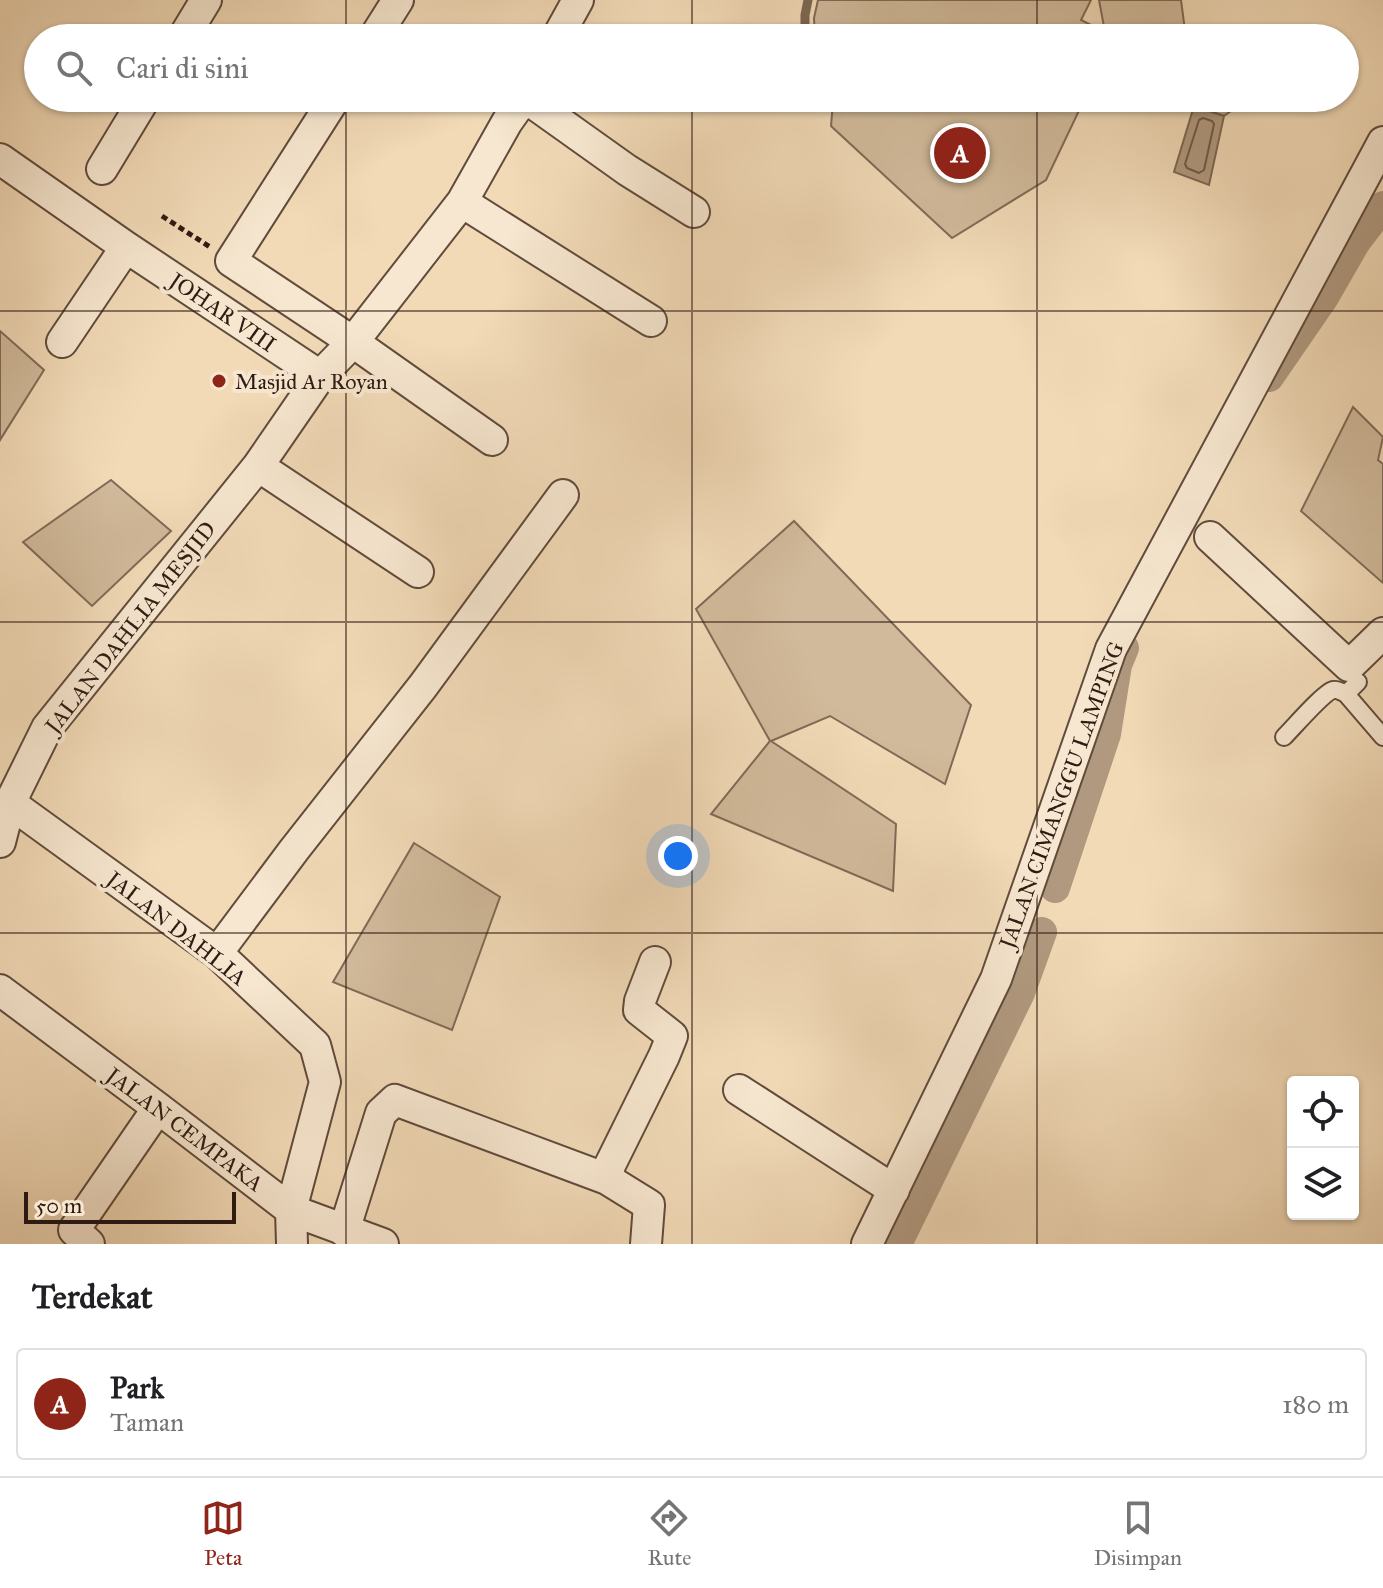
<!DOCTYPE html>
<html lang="id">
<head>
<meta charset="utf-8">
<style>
	:root { --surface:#fff; --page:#f2f2f2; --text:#202124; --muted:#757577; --line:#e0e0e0; --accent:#8f2418 }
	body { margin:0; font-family:"IM FELL Great Primer",serif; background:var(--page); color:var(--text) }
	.controls { position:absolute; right:24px; bottom:24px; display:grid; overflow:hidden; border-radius:8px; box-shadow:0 2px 6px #0004 }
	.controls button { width:72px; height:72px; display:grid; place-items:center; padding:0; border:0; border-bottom:2px solid var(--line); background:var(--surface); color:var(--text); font:40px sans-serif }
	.scale { position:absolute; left:24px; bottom:20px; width:212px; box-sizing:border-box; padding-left:8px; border:4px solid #301b13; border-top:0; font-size:22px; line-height:28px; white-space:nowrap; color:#301b13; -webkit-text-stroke:6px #f7e7d0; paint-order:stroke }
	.you { position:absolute; left:678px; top:856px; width:28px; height:28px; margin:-20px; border:6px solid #fff; border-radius:50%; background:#1a73e8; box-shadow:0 0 0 12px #1a73e833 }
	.badge { display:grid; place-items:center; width:52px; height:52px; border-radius:50%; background:var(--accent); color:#fff; font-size:26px; font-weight:700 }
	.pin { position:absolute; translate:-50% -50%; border:4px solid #fff; box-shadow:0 2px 8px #0006 }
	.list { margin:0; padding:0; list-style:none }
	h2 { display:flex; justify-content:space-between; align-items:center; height:104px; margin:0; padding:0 32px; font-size:34px }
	h2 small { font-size:26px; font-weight:400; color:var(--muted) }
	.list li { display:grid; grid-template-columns:52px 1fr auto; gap:24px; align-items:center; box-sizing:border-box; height:112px; margin:0 16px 16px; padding:0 16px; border:2px solid var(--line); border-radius:8px }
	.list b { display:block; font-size:30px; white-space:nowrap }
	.list p { margin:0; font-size:26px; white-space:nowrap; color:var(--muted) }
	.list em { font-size:26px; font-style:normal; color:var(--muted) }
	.icon { flex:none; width:44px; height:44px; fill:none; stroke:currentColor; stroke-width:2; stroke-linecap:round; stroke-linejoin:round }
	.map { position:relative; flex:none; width:1383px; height:1244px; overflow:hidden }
	.search { position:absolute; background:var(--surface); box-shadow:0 2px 6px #0004; left:24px; right:24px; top:24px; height:88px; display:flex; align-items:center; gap:20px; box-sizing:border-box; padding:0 28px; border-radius:44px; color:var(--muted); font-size:30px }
	.sheet { height:232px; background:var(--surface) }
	nav { display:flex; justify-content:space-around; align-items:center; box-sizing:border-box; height:112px; border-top:2px solid var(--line); background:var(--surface); font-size:22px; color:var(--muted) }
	nav a { display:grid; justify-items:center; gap:4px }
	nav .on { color:var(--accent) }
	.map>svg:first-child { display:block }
	.green { fill:#d1ba9b; stroke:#806a57; stroke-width:2 }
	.water { fill:#b0997f; stroke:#7d6754; stroke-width:2 }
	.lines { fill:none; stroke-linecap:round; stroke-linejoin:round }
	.shore { stroke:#705a49; stroke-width:2 }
	.stream { stroke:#7d6754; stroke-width:9 }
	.canal { stroke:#b0997f; stroke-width:30 }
	.service-casing { stroke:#604b3c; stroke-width:20 }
	.minor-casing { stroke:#604b3c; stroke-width:34 }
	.path { stroke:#301b13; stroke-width:5; stroke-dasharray:6 4; stroke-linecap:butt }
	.service { stroke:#f7e7d0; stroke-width:16 }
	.minor { stroke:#f7e7d0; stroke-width:30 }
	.grid { fill:none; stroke:#301b13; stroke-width:2; stroke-opacity:0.55 }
	.poi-dot { fill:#8f2418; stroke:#f7e7d0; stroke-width:3 }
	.labels { text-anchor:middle; stroke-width:8; stroke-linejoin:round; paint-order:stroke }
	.street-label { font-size:22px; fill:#301b13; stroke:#f7e7d0 }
	.poi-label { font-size:22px; fill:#301b13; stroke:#f7e7d0; text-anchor:start }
</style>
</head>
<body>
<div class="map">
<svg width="1383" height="1244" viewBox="0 0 1383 1244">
	<rect width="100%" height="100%" fill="#f2dab7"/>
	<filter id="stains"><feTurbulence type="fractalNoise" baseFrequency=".0025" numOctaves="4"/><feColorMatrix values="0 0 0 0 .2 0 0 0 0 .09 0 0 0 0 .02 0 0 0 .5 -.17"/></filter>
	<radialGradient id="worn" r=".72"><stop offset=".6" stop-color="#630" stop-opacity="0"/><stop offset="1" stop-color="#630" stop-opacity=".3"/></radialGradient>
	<!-- green -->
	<path class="green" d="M 818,0 L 1091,0 L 1081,20 L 1105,32 L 1099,0 L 1181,0 L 1186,38 L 815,38 L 814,18 Z
		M 831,98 L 1085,98 L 1046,180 L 952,238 L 831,126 L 833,102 Z
		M 1177,98 L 1249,98 L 1224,116 L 1194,106 Z
		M 0,331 L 44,370 L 0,440 Z
		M 1353,407 L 1383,437 L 1378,460 L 1383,464 L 1383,583 L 1301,511 Z
		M 111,480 L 171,531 L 92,606 L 23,542 Z
		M 794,521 L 971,705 L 945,784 L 830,716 L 771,741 L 896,824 L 893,891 L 711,814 L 770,741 L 696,609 Z
		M 414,843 L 500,897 L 452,1030 L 333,982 Z"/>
	<!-- water -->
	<path class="water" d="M 1194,106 L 1224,116 L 1209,185 L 1174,172 Z"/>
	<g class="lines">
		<!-- shore -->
		<path class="shore" d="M 1203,118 L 1212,121 L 1214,124 L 1204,170 L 1199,173 L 1187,168 L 1185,164 L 1199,120 Z"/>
		<!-- stream -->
		<path class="stream" d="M 805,38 L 805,15 L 808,0"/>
		<!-- canal -->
		<path class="canal" d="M 1269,377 L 1324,297 L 1355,243 L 1383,206
			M 1055,888 L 1106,734 L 1117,665 L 1124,648
			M 897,1244 L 1020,993 L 1042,932"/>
		<!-- service casing -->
		<g class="service-casing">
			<path id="service" d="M 1346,694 L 1383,737
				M 1284,737 C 1293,728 1323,693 1333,690 C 1337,689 1342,692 1346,694 L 1358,682"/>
		</g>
		<!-- minor casing -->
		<g class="minor-casing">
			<path id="minor" d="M 183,38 L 206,0
				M 374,38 L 398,0
				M 557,38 L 578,0
				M 335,98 L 231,261 L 353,342 L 492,440
				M 526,98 L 627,170 L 694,212
				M 0,159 L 126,247 L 320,376
				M 102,169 L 145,98
				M 462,202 L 651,321
				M 62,342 L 126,247
				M 258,466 L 418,572
				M 1210,537 L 1349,666 L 1383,633
				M 10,803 L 217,953 L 315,1045 L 325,1082 L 291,1210 L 292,1244
				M 0,842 L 10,803 L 47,728 L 258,466 L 320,376 L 353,342 L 462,202 L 507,122 L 524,98
				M 217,953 L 294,850 L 423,686 L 563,495
				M 0,990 L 158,1108 L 291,1210 L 383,1244
				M 739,1090 L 894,1190
				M 607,1179 L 610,1165 L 664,1056 L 672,1036 L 639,1010 L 640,1001 L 655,962
				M 344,1231 L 381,1113 L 395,1100 L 607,1179 L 649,1205 L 646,1244
				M 89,1244 L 74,1230 L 158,1108
				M 867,1244 L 996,979 L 1111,649 L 1383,142"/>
		</g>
		<!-- path -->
		<path class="path" d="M 162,216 L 210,247"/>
		<!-- service -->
		<use href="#service" class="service"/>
		<!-- minor -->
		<use href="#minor" class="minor"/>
	</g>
	<!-- grid -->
	<path class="grid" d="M 346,0 L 346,38M 692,0 L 692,38M 1037,0 L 1037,38M 346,98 L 346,1244M 692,98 L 692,1244M 1037,98 L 1037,1244M 0,311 L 1383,311M 0,622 L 1383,622M 0,933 L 1383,933"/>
	<!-- markers -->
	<circle class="poi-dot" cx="219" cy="381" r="8"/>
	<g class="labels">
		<!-- street labels -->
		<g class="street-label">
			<text transform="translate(223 312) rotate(34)" y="8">JOHAR VIII</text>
			<text transform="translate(130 627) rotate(-52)" y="8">JALAN DAHLIA MESJID</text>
			<text transform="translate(1061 795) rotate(-70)" y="8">JALAN CIMANGGU LAMPING</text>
			<text transform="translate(177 928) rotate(38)" y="8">JALAN DAHLIA</text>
			<text transform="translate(185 1129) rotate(37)" y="8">JALAN CEMPAKA</text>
		</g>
		<!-- poi labels -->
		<g class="poi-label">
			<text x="235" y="389">Masjid Ar Royan</text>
		</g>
	</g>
	<rect width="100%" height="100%" filter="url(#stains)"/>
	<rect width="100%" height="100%" fill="url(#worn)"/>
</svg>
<div class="controls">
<button><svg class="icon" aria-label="locate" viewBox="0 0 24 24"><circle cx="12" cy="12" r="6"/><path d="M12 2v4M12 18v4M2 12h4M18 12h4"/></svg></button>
<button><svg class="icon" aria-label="layers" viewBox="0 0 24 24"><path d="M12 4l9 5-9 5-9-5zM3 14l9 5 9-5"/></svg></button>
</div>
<div class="scale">50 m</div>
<div class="you"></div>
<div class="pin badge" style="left:960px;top:153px">A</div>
<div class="search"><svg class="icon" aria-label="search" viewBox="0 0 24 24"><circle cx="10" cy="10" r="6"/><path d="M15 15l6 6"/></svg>Cari di sini</div>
</div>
<section class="sheet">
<h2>Terdekat<small></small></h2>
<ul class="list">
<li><span class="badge">A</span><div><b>Park</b><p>Taman</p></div><em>180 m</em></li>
</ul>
</section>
<nav>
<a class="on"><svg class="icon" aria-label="map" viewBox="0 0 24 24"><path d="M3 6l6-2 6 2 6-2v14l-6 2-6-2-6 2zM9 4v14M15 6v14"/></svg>Peta</a>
<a><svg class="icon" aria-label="directions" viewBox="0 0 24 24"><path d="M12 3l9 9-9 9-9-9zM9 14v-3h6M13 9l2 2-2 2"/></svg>Rute</a>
<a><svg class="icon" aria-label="saved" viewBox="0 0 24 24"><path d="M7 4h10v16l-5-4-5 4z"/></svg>Disimpan</a>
</nav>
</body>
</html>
